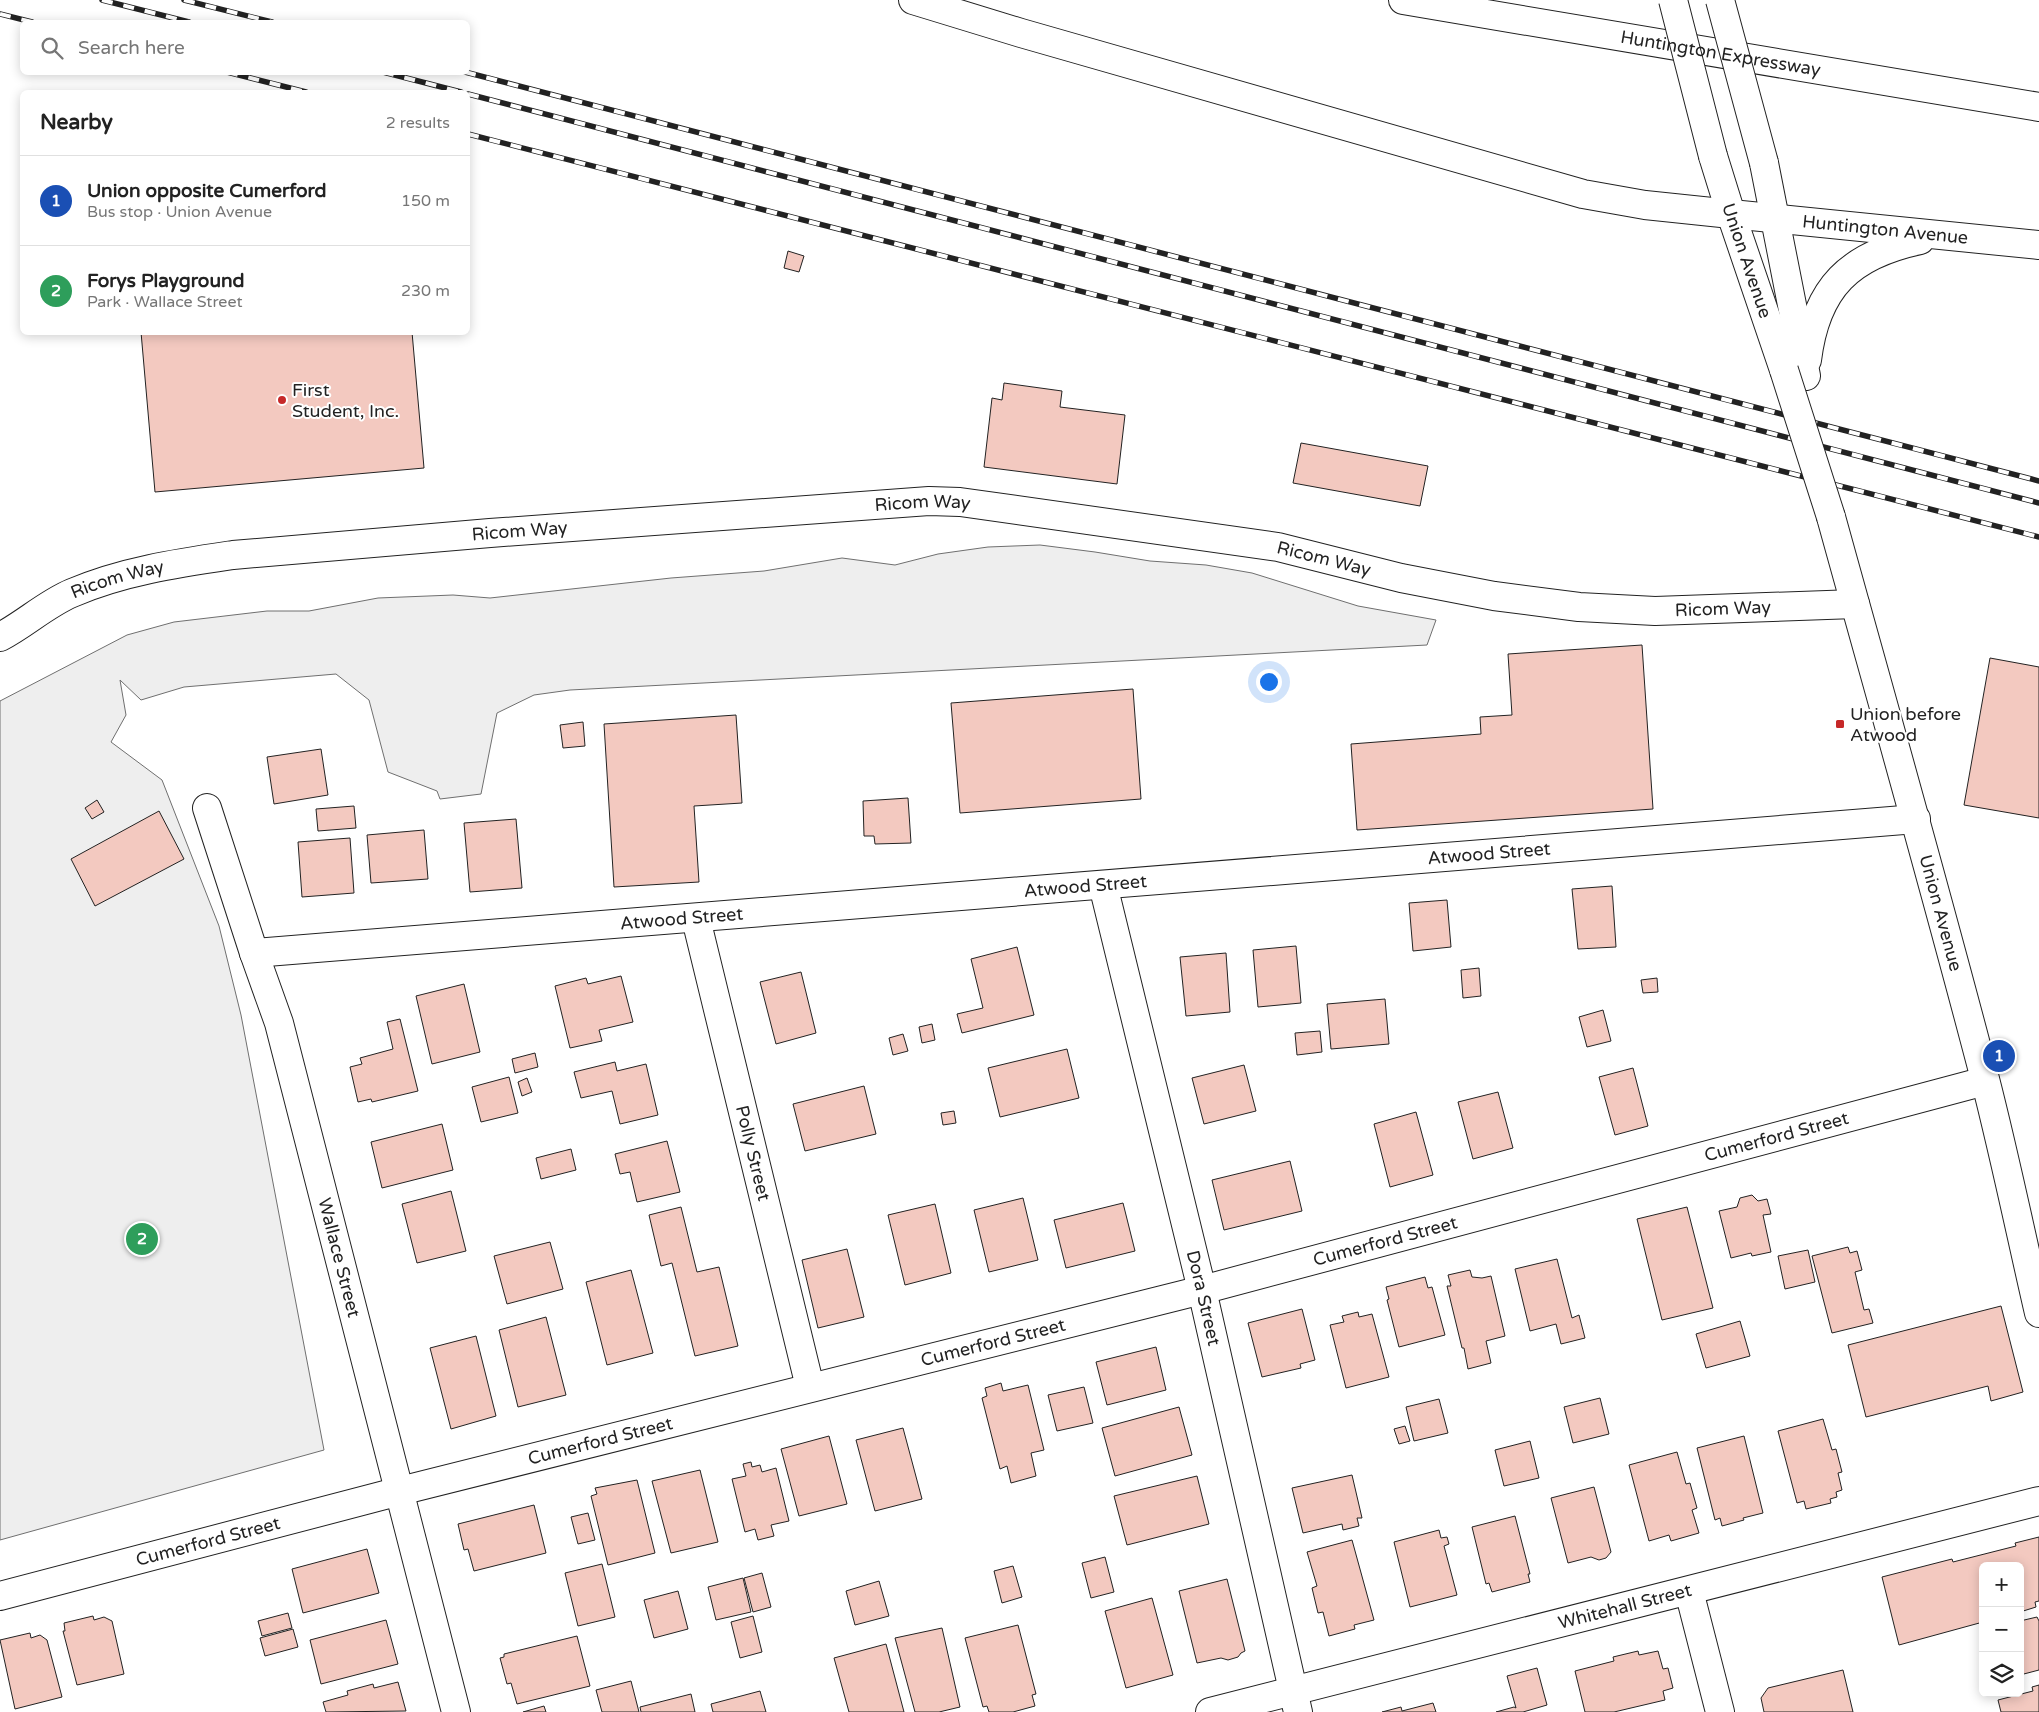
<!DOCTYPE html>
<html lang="en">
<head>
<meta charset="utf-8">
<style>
	:root { --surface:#fff; --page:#f6f6f6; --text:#222; --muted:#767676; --line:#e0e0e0; --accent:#7c3aed }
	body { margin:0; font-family:"Varela Round",sans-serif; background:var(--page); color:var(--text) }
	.controls { position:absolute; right:15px; bottom:15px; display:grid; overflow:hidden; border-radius:8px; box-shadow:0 2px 12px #0003 }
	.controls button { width:45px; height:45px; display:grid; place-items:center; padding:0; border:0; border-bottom:1px solid var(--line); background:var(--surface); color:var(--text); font:25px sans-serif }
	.you { position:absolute; left:1268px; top:681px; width:18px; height:18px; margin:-12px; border:4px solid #fff; border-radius:50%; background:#1a73e8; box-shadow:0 0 0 8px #1a73e833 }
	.badge { display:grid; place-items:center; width:32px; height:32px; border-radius:50%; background:var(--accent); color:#fff; font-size:16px; font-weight:700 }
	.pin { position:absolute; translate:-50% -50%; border:2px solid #fff; box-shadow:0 1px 5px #0006 }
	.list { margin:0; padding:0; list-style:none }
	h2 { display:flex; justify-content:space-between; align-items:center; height:65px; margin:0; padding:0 20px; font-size:21px }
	h2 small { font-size:16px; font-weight:400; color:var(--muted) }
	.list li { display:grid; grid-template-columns:32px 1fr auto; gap:15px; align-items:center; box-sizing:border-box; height:90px; padding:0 20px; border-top:1px solid var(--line) }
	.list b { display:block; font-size:19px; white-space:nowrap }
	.list p { margin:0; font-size:16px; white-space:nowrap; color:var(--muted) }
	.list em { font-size:16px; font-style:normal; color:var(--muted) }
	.icon { flex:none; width:28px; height:28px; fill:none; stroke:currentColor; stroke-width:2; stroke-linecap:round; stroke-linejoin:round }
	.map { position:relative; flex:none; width:2039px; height:1712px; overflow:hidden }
	.search { position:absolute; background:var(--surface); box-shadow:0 2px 12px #0003; left:20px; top:20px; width:450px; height:55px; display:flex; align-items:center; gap:12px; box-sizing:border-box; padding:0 18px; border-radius:8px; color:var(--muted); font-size:19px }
	.panel { position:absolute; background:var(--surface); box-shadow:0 2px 12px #0003; left:20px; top:90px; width:450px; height:245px; border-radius:8px }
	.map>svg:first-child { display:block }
	.green { fill:#eee; stroke:#6f6f6f }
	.building { fill:#f3c9c0; stroke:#222 }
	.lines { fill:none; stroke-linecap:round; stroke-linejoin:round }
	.minor-casing { stroke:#222; stroke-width:30 }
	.secondary-casing { stroke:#222; stroke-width:30 }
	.motorway-casing { stroke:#222; stroke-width:30 }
	.minor { stroke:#fff; stroke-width:28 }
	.secondary { stroke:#fff; stroke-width:28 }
	.motorway { stroke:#fff; stroke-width:28 }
	.rail-casing { stroke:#222; stroke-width:5.5 }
	.rail { stroke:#fff; stroke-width:4; stroke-dasharray:11; stroke-linecap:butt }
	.secondary-bridge-casing { stroke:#222; stroke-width:30; stroke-linecap:butt }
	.secondary-bridge { stroke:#fff; stroke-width:28 }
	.poi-dot { fill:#c62828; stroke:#fff; stroke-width:2 }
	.labels { text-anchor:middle; stroke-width:4; stroke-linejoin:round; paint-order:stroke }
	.street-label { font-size:18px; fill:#222; stroke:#fff }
	.poi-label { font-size:18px; fill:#222; stroke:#fff; text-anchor:start }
</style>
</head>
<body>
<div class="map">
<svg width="2039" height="1712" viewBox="0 0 2039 1712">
	<rect width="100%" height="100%" fill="#fff"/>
	<!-- green -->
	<path class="green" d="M 1040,545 L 1095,552 L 1150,561 L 1206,565 L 1252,573 L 1358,606 L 1436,620 L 1427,645 L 570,690 L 534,695 L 497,713 L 481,794 L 440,799 L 437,791 L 388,772 L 369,700 L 336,674 L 184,687 L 141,700 L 120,680 L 126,715 L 111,742 L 162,780 L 219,926 L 241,1015 L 324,1450 L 0,1540 L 0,701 L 127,635 L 174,622 L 267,611 L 309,611 L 378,598 L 453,595 L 490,598 L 671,578 L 764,571 L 842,558 L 895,565 L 938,554 L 988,547 Z"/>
	<!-- building -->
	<path class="building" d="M 788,251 L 804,256 L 799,272 L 784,268 Z
		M 141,332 L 412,332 L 424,468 L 155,492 Z
		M 1004,383 L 1062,391 L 1060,407 L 1125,415 L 1117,484 L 984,467 L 992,398 L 1002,400 Z
		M 1301,443 L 1428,466 L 1420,506 L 1293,483 Z
		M 1642,645 L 1653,809 L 1357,830 L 1351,744 L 1481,734 L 1480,717 L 1512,715 L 1508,654 Z
		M 1990,658 L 2039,667 L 2039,818 L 1964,805 Z
		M 1133,689 L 1141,799 L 960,813 L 951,703 Z
		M 736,715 L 742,803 L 694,806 L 699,882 L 614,887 L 604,724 Z
		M 583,722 L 585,746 L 563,748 L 560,725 Z
		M 321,749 L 328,795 L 274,804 L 267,757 Z
		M 908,798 L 911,843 L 875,844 L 874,836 L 864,836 L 863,801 Z
		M 97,800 L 104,812 L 92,819 L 85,808 Z
		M 354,806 L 356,828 L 318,831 L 316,809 Z
		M 159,811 L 184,859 L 95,906 L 71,859 Z
		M 516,819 L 522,888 L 470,892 L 464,823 Z
		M 424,830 L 428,879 L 371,883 L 367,835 Z
		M 350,838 L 354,893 L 302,897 L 298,842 Z
		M 1612,886 L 1616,947 L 1578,949 L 1572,889 Z
		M 1447,900 L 1451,947 L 1413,951 L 1409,903 Z
		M 1296,946 L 1301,1003 L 1258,1007 L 1253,950 Z
		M 1017,947 L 1034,1015 L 962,1033 L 957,1014 L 983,1008 L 971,959 Z
		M 1226,953 L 1230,1012 L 1186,1016 L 1180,957 Z
		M 1479,968 L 1481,996 L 1463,998 L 1461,970 Z
		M 801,972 L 816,1033 L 776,1044 L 760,982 Z
		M 621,976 L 633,1022 L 599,1030 L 602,1041 L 570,1048 L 555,986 L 586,978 L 588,984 Z
		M 1657,978 L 1658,992 L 1643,993 L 1641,980 Z
		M 464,984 L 480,1052 L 432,1064 L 416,996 Z
		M 1385,999 L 1389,1044 L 1331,1049 L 1327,1004 Z
		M 1603,1010 L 1611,1041 L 1587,1047 L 1579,1017 Z
		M 400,1019 L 418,1091 L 372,1102 L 371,1099 L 358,1102 L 350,1067 L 362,1064 L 360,1058 L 393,1049 L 387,1022 Z
		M 932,1024 L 935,1040 L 922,1043 L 919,1027 Z
		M 1320,1031 L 1322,1052 L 1297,1055 L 1295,1033 Z
		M 903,1034 L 908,1051 L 893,1055 L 889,1038 Z
		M 1067,1049 L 1079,1098 L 1000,1117 L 988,1068 Z
		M 535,1053 L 538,1067 L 515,1073 L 512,1059 Z
		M 615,1062 L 617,1071 L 646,1064 L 658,1115 L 620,1124 L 612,1091 L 581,1098 L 574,1072 Z
		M 1244,1065 L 1256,1111 L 1204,1124 L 1192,1078 Z
		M 1633,1068 L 1648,1126 L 1615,1135 L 1599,1077 Z
		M 509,1077 L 518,1113 L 481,1122 L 472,1087 Z
		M 527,1078 L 532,1092 L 522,1096 L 518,1082 Z
		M 864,1086 L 876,1134 L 805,1151 L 793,1104 Z
		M 1498,1092 L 1513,1148 L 1473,1159 L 1458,1102 Z
		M 954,1111 L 956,1123 L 943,1125 L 941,1113 Z
		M 1416,1112 L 1433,1175 L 1390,1187 L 1374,1124 Z
		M 442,1124 L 453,1170 L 382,1188 L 371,1142 Z
		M 667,1141 L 680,1192 L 637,1202 L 630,1172 L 620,1174 L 615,1154 Z
		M 571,1149 L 576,1170 L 541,1179 L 536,1158 Z
		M 1290,1161 L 1302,1211 L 1224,1230 L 1212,1180 Z
		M 451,1191 L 466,1251 L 417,1263 L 402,1204 Z
		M 1752,1195 L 1758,1201 L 1767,1199 L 1771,1214 L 1763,1215 L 1771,1252 L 1752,1256 L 1751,1253 L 1731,1258 L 1719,1211 L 1737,1207 L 1740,1198 Z
		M 1023,1198 L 1038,1260 L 989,1272 L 974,1210 Z
		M 1123,1203 L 1135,1251 L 1066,1268 L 1054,1220 Z
		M 935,1204 L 951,1273 L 905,1285 L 888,1215 Z
		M 681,1207 L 697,1272 L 719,1267 L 738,1346 L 695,1356 L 672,1263 L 661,1266 L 649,1215 Z
		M 1687,1207 L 1713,1308 L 1662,1320 L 1637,1219 Z
		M 550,1242 L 563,1289 L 507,1304 L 494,1256 Z
		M 1848,1247 L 1850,1253 L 1857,1251 L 1862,1270 L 1855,1272 L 1864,1310 L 1869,1309 L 1873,1323 L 1832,1333 L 1812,1256 Z
		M 847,1249 L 864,1317 L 818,1328 L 802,1260 Z
		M 1808,1250 L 1815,1282 L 1785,1289 L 1778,1256 Z
		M 1557,1259 L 1572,1318 L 1579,1315 L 1585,1338 L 1561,1344 L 1556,1324 L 1530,1331 L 1515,1269 Z
		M 631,1270 L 653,1353 L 607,1365 L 586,1282 Z
		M 1470,1270 L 1472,1277 L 1482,1278 L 1491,1276 L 1505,1336 L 1486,1341 L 1491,1363 L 1468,1369 L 1464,1348 L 1462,1348 L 1447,1286 L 1451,1286 L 1448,1275 Z
		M 1425,1277 L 1428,1288 L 1432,1287 L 1445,1335 L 1399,1347 L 1387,1300 L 1389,1299 L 1386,1287 Z
		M 2001,1306 L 2023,1392 L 1991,1401 L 1988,1386 L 1866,1417 L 1848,1345 Z
		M 1302,1309 L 1315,1360 L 1300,1364 L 1301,1368 L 1262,1377 L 1248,1323 Z
		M 1358,1312 L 1359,1317 L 1372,1314 L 1389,1377 L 1346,1388 L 1330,1325 L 1344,1322 L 1342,1316 Z
		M 546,1317 L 566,1395 L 518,1407 L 499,1330 Z
		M 1740,1321 L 1750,1356 L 1706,1368 L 1696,1334 Z
		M 476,1336 L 496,1416 L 451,1429 L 430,1348 Z
		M 1156,1347 L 1166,1390 L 1107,1405 L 1096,1362 Z
		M 1001,1383 L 1003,1391 L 1028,1385 L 1044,1450 L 1031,1453 L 1036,1476 L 1011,1483 L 1007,1466 L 1000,1469 L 982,1398 L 987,1396 L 985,1388 Z
		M 1084,1387 L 1093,1423 L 1057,1431 L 1048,1395 Z
		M 1600,1398 L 1609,1434 L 1573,1443 L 1564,1407 Z
		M 1439,1399 L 1448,1433 L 1414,1441 L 1406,1407 Z
		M 1179,1407 L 1192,1455 L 1115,1476 L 1102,1428 Z
		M 1823,1419 L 1832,1450 L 1836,1449 L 1842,1472 L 1838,1473 L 1842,1490 L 1836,1492 L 1837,1497 L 1830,1499 L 1831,1503 L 1806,1509 L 1804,1501 L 1797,1503 L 1778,1431 Z
		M 1405,1426 L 1410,1441 L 1399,1444 L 1394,1429 Z
		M 903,1428 L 922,1499 L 875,1511 L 856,1440 Z
		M 829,1436 L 847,1504 L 799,1516 L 781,1449 Z
		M 1744,1436 L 1763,1513 L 1743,1518 L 1744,1520 L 1722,1526 L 1720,1518 L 1715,1520 L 1697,1448 Z
		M 1530,1441 L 1539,1478 L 1504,1486 L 1495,1450 Z
		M 1677,1452 L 1686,1484 L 1690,1483 L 1697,1508 L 1692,1510 L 1699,1533 L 1671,1541 L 1669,1535 L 1649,1541 L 1629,1465 Z
		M 751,1462 L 752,1467 L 760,1465 L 762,1472 L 776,1468 L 789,1521 L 771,1525 L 774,1536 L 758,1540 L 755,1529 L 745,1532 L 732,1479 L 746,1476 L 743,1464 Z
		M 700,1470 L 718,1542 L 671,1553 L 652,1481 Z
		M 1352,1475 L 1362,1518 L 1357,1518 L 1359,1526 L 1343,1530 L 1342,1524 L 1303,1533 L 1292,1488 Z
		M 1197,1476 L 1209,1524 L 1127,1545 L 1114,1496 Z
		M 637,1480 L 655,1553 L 608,1565 L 591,1496 L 597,1494 L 595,1488 Z
		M 1594,1487 L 1611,1552 L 1606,1558 L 1599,1560 L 1591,1557 L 1568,1563 L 1551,1498 Z
		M 534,1505 L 546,1553 L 474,1571 L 468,1549 L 464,1550 L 458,1524 Z
		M 588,1513 L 595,1540 L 578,1544 L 571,1517 Z
		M 1515,1516 L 1530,1574 L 1528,1574 L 1530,1582 L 1492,1592 L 1489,1583 L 1486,1584 L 1472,1527 Z
		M 1439,1530 L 1441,1538 L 1447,1537 L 1449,1544 L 1444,1546 L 1457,1595 L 1410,1607 L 1394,1542 Z
		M 2039,1537 L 2039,1601 L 2035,1602 L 2036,1607 L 2020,1612 L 2020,1566 L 1983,1566 L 1983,1622 L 1899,1645 L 1882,1577 L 1952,1559 L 1953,1562 L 2016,1546 L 2015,1543 Z
		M 1352,1540 L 1374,1620 L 1354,1625 L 1355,1629 L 1329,1636 L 1323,1612 L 1318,1613 L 1312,1588 L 1317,1586 L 1307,1552 Z
		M 367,1549 L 379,1593 L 303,1613 L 292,1569 Z
		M 1105,1557 L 1114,1592 L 1091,1598 L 1082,1563 Z
		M 602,1564 L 615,1617 L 578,1626 L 565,1573 Z
		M 1013,1566 L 1022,1597 L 1002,1603 L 994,1571 Z
		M 762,1573 L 771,1607 L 753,1612 L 744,1578 Z
		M 743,1578 L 751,1612 L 716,1620 L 708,1587 Z
		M 1227,1579 L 1245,1651 L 1241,1653 L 1238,1657 L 1228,1660 L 1221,1658 L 1197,1663 L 1179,1591 Z
		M 879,1581 L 889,1616 L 855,1625 L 846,1591 Z
		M 678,1591 L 688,1629 L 654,1638 L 644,1600 Z
		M 1152,1598 L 1173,1675 L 1126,1688 L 1105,1611 Z
		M 288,1613 L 292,1628 L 262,1636 L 258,1621 Z
		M 93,1616 L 94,1620 L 104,1617 L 112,1621 L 124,1674 L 77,1685 L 63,1631 L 65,1631 L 64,1623 Z
		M 753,1616 L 762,1652 L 740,1658 L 731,1622 Z
		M 2037,1617 L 2039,1621 L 2039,1670 L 2020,1675 L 2020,1621 Z
		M 386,1620 L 398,1664 L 321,1684 L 310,1640 Z
		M 1018,1625 L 1036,1694 L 1032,1695 L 1035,1706 L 1013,1712 L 989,1712 L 987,1706 L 983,1707 L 965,1638 Z
		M 942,1628 L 960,1707 L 939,1712 L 915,1712 L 895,1638 Z
		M 293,1629 L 298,1647 L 265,1656 L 260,1638 Z
		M 30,1633 L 31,1638 L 40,1635 L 47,1640 L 62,1697 L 15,1709 L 0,1640 Z
		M 577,1636 L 590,1686 L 517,1704 L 511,1683 L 507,1684 L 500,1658 L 504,1657 L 504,1654 Z
		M 886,1644 L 904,1712 L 849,1712 L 834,1658 Z
		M 1638,1651 L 1639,1655 L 1658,1651 L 1663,1669 L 1668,1668 L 1673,1688 L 1663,1691 L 1665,1700 L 1614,1712 L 1585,1712 L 1575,1671 L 1614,1661 L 1613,1657 Z
		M 1537,1668 L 1547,1705 L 1523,1712 L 1496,1712 L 1514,1707 L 1516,1708 L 1507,1676 Z
		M 1843,1670 L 1853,1712 L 1764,1712 L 1761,1698 L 1768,1688 Z
		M 631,1681 L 639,1712 L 602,1712 L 596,1690 Z
		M 398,1682 L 406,1711 L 326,1712 L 323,1702 L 348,1695 L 347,1691 L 373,1684 L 374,1688 Z
		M 2039,1685 L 2039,1712 L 2001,1712 L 1998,1700 L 2033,1691 L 2032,1687 Z
		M 760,1691 L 766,1712 L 713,1712 L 711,1704 Z
		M 691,1694 L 695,1712 L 641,1712 L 640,1707 Z
		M 1433,1703 L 1436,1712 L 1382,1712 L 1401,1707 L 1402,1711 Z
		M 544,1706 L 546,1712 L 523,1712 Z"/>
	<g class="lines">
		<!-- minor casing -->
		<g class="minor-casing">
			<g id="minor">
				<path id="s1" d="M 0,637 C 25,624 46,604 72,593 C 123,571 179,563 233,555 L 490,533 L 929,501 L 960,502 L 1278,547 L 1401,578 L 1494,596 L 1579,607 L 1655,611 L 1855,604"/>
				<path id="s2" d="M 207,808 L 254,953 L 279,1023 L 456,1712"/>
				<path id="s3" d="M 1103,885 L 1202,1290 L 1298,1712"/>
				<path id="s4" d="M 696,919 L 810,1387"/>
				<path id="s5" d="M 254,953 L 1916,819"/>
				<path d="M 1689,1591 L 1720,1712"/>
				<path id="s6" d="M 0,1596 L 400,1491 L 1202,1290 L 1985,1081"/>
				<path id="s7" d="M 1210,1712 L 2039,1501"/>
			</g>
		</g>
		<!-- secondary casing -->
		<g class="secondary-casing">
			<g id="secondary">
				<path id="s8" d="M 1713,156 L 1731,214 L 1784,370"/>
				<path d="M 1764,163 L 1806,376"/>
				<path id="s9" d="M 1731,214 L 2039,245"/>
				<path d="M 1807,360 C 1816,287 1850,255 1920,240"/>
				<path id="s10" d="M 1831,517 C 1883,705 1936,891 1985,1079 C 2005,1157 2021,1235 2039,1313"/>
			</g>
		</g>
		<!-- motorway casing -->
		<g class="motorway-casing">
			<g id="motorway">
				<path d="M 913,0 L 1021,33 L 1583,194 L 1645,205 L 1731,214"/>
				<path id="s11" d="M 1403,0 L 2039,107"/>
			</g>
		</g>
		<!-- minor -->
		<use href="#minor" class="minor"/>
		<!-- secondary -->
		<use href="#secondary" class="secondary"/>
		<!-- motorway -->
		<use href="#motorway" class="motorway"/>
		<!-- rail casing -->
		<g class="rail-casing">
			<path id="rail" d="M 102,0 L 189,22
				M 184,0 L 272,22
				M 0,14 L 32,22
				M 227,72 L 306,92
				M 383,72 L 461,92
				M 465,72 L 2039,481
				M 468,94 L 2039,503
				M 468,134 L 2039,537"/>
		</g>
		<!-- rail -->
		<use href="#rail" class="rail"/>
		<!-- secondary-bridge casing -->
		<g class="secondary-bridge-casing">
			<path id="secondary-bridge" d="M 1673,0 L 1713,156
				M 1720,0 L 1764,163
				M 1784,370 L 1831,517"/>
		</g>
		<!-- secondary-bridge -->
		<use href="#secondary-bridge" class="secondary-bridge"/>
	</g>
	<!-- markers -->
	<g class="poi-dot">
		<circle cx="282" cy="400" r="5"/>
		<rect x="1835" y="719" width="10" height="10" rx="2.5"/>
	</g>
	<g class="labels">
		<!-- street labels -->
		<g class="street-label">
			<text dy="6" stroke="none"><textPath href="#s11" startOffset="322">Huntington Expressway</textPath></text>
			<text dy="6" stroke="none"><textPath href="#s9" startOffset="155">Huntington Avenue</textPath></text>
			<text dy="6" stroke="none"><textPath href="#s8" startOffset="110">Union Avenue</textPath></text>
			<text dy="6" stroke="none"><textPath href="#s1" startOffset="942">Ricom Way</textPath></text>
			<text dy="6" stroke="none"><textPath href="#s1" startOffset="538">Ricom Way</textPath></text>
			<text dy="6" stroke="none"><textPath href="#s1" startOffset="1348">Ricom Way</textPath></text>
			<text dy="6" stroke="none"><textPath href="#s1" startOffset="132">Ricom Way</textPath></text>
			<text dy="6" stroke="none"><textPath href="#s1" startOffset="1752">Ricom Way</textPath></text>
			<text dy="6" stroke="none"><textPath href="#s5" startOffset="1239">Atwood Street</textPath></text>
			<text dy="6" stroke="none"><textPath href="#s5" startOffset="834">Atwood Street</textPath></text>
			<text dy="6" stroke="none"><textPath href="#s10" startOffset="411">Union Avenue</textPath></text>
			<text dy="6" stroke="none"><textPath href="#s5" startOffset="429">Atwood Street</textPath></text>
			<text dy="6" stroke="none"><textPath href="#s6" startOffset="1835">Cumerford Street</textPath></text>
			<text dy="6" stroke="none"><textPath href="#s4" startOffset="241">Polly Street</textPath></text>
			<text dy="6" stroke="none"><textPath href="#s6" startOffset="1430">Cumerford Street</textPath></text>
			<text dy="6" stroke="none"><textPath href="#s2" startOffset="469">Wallace Street</textPath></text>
			<text dy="6" stroke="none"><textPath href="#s3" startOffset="425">Dora Street</textPath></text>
			<text dy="6" stroke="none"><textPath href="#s6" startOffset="1025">Cumerford Street</textPath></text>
			<text dy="6" stroke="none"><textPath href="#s6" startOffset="620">Cumerford Street</textPath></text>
			<text dy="6" stroke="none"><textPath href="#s6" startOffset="215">Cumerford Street</textPath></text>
			<text dy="6" stroke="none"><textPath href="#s7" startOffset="428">Whitehall Street</textPath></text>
		</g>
		<!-- poi labels -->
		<g class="poi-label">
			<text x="292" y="396">First<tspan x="292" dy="21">Student, Inc.</tspan></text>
			<text x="1850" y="720">Union before<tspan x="1850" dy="21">Atwood</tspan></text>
		</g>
	</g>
</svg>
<div class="controls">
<button>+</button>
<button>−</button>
<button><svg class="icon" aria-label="layers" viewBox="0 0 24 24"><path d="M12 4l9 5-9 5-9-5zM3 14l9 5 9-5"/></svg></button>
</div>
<div class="you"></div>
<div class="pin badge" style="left:1999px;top:1056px;background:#1a4fb4">1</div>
<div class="pin badge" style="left:142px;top:1239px;background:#2e9e5b">2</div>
<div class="search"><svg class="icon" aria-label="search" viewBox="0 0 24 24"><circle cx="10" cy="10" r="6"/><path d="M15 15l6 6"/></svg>Search here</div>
<section class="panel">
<h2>Nearby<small>2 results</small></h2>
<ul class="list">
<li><span class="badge" style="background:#1a4fb4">1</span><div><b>Union opposite Cumerford</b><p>Bus stop · Union Avenue</p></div><em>150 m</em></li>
<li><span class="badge" style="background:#2e9e5b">2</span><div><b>Forys Playground</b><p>Park · Wallace Street</p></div><em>230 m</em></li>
</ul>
</section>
</div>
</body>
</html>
